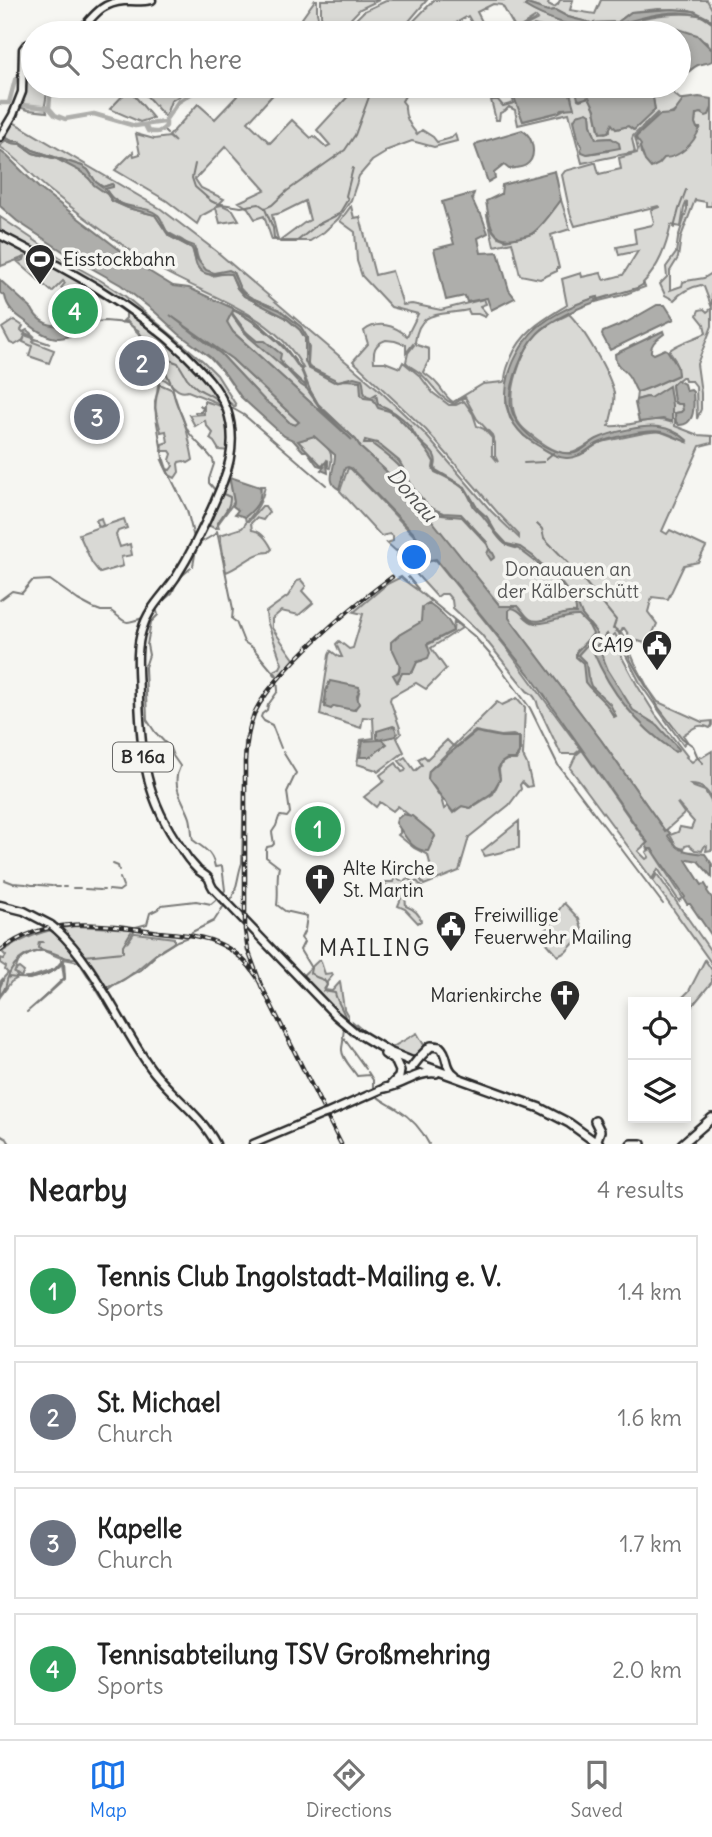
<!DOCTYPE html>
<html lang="en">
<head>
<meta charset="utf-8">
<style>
	:root { --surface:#fff; --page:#f2f2f2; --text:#222; --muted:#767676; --line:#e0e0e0; --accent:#1a73e8 }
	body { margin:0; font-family:Delius,sans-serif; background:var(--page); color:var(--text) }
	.controls { position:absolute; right:21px; bottom:21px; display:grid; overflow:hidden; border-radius:0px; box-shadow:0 4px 10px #0003 }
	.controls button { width:63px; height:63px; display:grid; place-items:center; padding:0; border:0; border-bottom:2px solid var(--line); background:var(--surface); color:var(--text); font:35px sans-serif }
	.you { position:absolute; left:415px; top:558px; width:24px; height:24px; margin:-18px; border:5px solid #fff; border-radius:50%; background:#1a73e8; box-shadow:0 0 0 10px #1a73e833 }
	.badge { display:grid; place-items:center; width:46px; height:46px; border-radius:50%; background:var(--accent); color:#fff; font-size:23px; font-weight:700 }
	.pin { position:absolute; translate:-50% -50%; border:4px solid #fff; box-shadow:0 2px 7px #0006 }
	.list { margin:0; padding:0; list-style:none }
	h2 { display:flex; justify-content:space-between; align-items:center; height:91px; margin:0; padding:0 28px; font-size:30px }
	h2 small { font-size:23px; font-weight:400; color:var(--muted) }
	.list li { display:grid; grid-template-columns:46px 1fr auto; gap:21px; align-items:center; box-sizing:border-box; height:112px; margin:0 14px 14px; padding:0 14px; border:2px solid var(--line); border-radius:0px }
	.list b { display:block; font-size:26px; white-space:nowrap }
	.list p { margin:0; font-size:23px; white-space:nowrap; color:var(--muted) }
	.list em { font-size:23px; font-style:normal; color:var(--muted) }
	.icon { flex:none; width:38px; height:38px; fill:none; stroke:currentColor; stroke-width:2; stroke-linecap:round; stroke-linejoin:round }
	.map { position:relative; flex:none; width:712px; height:1144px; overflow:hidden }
	.search { position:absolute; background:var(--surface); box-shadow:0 4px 10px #0003; left:21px; right:21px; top:21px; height:77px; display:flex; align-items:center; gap:18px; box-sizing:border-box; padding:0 24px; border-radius:38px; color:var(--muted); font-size:26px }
	.sheet { height:595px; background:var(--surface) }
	nav { display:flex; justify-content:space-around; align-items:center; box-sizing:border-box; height:98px; border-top:2px solid var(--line); background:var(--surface); font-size:19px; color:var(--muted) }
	nav a { display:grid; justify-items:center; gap:4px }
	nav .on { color:var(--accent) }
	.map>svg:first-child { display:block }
	.green { fill:#d9d9d5; stroke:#828280; stroke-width:2; fill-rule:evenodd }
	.water { fill:#aeaeab; stroke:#7a7a78; stroke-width:2; fill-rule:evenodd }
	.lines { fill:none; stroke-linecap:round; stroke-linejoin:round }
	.stream { stroke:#7a7a78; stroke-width:2 }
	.river { stroke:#aeaeab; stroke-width:4.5 }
	.major-casing { stroke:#2b2b2b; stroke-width:11 }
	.highway-casing { stroke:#2b2b2b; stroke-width:12 }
	.major { stroke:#f6f6f2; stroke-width:6 }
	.highway { stroke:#f6f6f2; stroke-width:7 }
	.rail-casing { stroke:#2b2b2b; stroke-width:4.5 }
	.rail { stroke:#f6f6f2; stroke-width:2; stroke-dasharray:5; stroke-linecap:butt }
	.major-bridge-casing { stroke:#2b2b2b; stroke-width:11; stroke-linecap:butt }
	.highway-bridge-casing { stroke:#2b2b2b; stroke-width:12; stroke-linecap:butt }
	.major-bridge { stroke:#f6f6f2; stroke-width:6 }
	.highway-bridge { stroke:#f6f6f2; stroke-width:7 }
	.labels { text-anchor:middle; stroke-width:7; stroke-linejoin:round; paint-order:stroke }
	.shield { fill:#f6f6f2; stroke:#686867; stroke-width:2 }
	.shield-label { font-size:18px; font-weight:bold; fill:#2b2b2b }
	.poi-label { font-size:19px; fill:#2b2b2b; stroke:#f6f6f2; text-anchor:start }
	.park-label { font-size:19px; fill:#565656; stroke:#f6f6f2 }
	.water-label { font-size:21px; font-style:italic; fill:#525251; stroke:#f6f6f2 }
	.quarter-label { font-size:23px; letter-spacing:2px; fill:#2b2b2b; stroke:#f6f6f2 }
</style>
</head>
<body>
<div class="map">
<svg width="712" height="1144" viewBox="0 0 712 1144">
	<rect width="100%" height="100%" fill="#f6f6f2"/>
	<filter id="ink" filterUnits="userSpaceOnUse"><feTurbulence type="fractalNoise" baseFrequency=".0143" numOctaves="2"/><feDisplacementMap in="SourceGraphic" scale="14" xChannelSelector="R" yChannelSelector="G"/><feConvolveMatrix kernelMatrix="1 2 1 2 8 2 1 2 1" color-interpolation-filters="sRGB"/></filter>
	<g filter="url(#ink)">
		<!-- green -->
		<path class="green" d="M 315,0 L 317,0 L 317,13 L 322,33 L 293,33 L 291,27 L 300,21 Z
			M 321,0 L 379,0 L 360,9 L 337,33 L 326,33 L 321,15 Z
			M 388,0 L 427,0 L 399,33 L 342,33 L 364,11 Z
			M 434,0 L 549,0 L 548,4 L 554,7 L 558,4 L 560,0 L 573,0 L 570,10 L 595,14 L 601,0 L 707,0 L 712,9 L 712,20 L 704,17 L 712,23 L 712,50 L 706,42 L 661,25 L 649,33 L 563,33 L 559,31 L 534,25 L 531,28 L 524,30 L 524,33 L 518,33 L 521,28 L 538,19 L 536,17 L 511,33 L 507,33 L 515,28 L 502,5 L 493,4 L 477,12 L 488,33 L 478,33 L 468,16 L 454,24 L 446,33 L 402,33 ZM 527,4 L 548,11 L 555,10 L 568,17 L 591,23 L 618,22 L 631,12 L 658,9 L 690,10 L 699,15 C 671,11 645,18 618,23 C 612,24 604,27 597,28 C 578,31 541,16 525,6 Z
			M 25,74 L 33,75 L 33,86 L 48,86 L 45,105 L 47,112 L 28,110 L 19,107 L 26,94 Z
			M 138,86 L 194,86 L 194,87 L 171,101 L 165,117 Z
			M 226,86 L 277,86 L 279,88 L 248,122 L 270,143 L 292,120 L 311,138 L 314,136 L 326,147 L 330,145 L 317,130 L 353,91 L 348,86 L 411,86 L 402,101 L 405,105 C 404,116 410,126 417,134 L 422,130 L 433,137 L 437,142 L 451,138 L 455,134 L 457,141 L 434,147 L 412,141 L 385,151 L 385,153 L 372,161 L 359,176 L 351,200 L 338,219 L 324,232 L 310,241 L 280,241 L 304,223 L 310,220 L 305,201 L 281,213 L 272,215 L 278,240 L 272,240 L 264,216 L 255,219 L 248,208 L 239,202 L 265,190 L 226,146 L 195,179 L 201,188 L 224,199 L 217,206 L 222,205 L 233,210 L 239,220 L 220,223 L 216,208 L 201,216 L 197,224 L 167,201 L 115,170 L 133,152 L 134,156 L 140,154 L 136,134 L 154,139 L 169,137 L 175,142 L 169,136 L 198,104 L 215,119 L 237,96 Z
			M 508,86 L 513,88 L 523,121 L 559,112 L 567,108 L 572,101 L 571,95 L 554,86 L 575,86 L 579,99 L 589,97 C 596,107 597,120 599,131 L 605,133 L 610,131 L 610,125 L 613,124 L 616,129 L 628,126 L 633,130 L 655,110 L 653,98 L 649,93 L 653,86 L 677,86 L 674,89 L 674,94 L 680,99 L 684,99 C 681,105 675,113 668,115 L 640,147 L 641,153 L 660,161 L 664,157 C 682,158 690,142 700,129 L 697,128 L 695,123 L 696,114 C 702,112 705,114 711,112 L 712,108 L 712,206 L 706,206 L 706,202 L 695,200 L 681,237 L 678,258 L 670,271 L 670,290 L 682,286 L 683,282 L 686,281 L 704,278 L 712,273 L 712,326 L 697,364 L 701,393 L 701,409 L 697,419 L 696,386 L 692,381 L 685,381 L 684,377 L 682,377 L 672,385 L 675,403 L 682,404 L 683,410 L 681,412 L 675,413 L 675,426 L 698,435 L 712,436 L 712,443 L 700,446 L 662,531 L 667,534 L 670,530 L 706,547 L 698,562 L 684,565 L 668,599 L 652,597 L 648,612 L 657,624 L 648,644 L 638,641 L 634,645 L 631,644 L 631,638 L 624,628 L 623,628 L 621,632 L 618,632 L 623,635 L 635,663 L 648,688 L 658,702 L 702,722 L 712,721 L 712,725 L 710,728 C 698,722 693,729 683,735 L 687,741 L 683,745 L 641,685 L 615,634 L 611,637 L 637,685 L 655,714 L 687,756 L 686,757 L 692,762 L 700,756 L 702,757 L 712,751 L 712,800 C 708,790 702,785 691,785 L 694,787 L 705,791 L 712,803 L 712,850 L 706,851 L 707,846 L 705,845 L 702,851 L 695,850 L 689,845 L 685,846 L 684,849 L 677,847 L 670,835 L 678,832 L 680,827 L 691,829 L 694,822 L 677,803 L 684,813 L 683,815 L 665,831 L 601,740 L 509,618 L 509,606 L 500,606 L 421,508 L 384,469 L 361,448 L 356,440 L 318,404 L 313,395 L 320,408 L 354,442 L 233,332 L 229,327 L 227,322 L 231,314 L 244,332 L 251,338 L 232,313 L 234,310 C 259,324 283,343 299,368 L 303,368 C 274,312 207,297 156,267 C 119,244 82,216 48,189 C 32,176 18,157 0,147 L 5,140 L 12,143 L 20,144 L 33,153 L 57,159 L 80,171 L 107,194 L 112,201 L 128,208 L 155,215 L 169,236 L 192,248 L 197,266 L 212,276 L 227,273 L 231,274 L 237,288 L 244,296 L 285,317 L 300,330 L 305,338 L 305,361 L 308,364 L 309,347 L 301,327 L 280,310 L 247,296 L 239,287 L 233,272 C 226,270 222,273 214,273 C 203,273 198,261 196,251 L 182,240 L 167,232 L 159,217 L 145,210 L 131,208 L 113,200 L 105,188 L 112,184 L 103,187 L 96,182 L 88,170 L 82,166 L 33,150 L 19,141 L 12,141 L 4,137 L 0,143 C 0,136 7,125 13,122 L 161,209 L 216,251 L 378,389 L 424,433 L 491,511 L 519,538 L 519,535 L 498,513 L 426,430 L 353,361 L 368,344 L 364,331 C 378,320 394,325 407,336 L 418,314 L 391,307 L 362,276 L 357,261 L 355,232 L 340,221 L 351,206 L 354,218 L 360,217 L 375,275 L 392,271 L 403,305 L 412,304 L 441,310 L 484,299 L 486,304 L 480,306 L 487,314 L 485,317 L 478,314 L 470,314 L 468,310 C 441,316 419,308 415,342 L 417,345 L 429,349 L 429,360 L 423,372 C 428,376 433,379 437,384 C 443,390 445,397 453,402 L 483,384 L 503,382 L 505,380 C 505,372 508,366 511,358 C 522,331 543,320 567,305 L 562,279 L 581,273 L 582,277 L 601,273 L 603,279 L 604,280 L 623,275 L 638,251 L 619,255 L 617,247 L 636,243 L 634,229 L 652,225 L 654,222 L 651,210 L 659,207 L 658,206 L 575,226 L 570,213 L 562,175 L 565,171 L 594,163 L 596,163 L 599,174 L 621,169 L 619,158 L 637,153 L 638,150 L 635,137 L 658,114 L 657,113 L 633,136 L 632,139 L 635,152 L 582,163 L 569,113 L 518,125 L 515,110 L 509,107 L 505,111 L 500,113 L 499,120 L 496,120 L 491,100 L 498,100 L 503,106 L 514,103 ZM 581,114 L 590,114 L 591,125 L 596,139 L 611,138 L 615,142 L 608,151 L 588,154 L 581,143 L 577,115 ZM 687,201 L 687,209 L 678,238 L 676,253 L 666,267 L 667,277 L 660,284 L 665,295 L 674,300 C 681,292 691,287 701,285 L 704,287 L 712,308 L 707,312 L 704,309 L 699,310 L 697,315 L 704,324 L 706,333 C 695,339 676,343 669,351 L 675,360 L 673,361 L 675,362 L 678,375 C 667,380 648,390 637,392 L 636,400 L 646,397 L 649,399 L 664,390 L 670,422 C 653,415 629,428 609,426 C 611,416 616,403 614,393 C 610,373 583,328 569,314 C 558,320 545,325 537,334 C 527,344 521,358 517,372 C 510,395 508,419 530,434 C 539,441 546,447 557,451 C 576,459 584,444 601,438 C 622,429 672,419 687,442 L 659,431 L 644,433 L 606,441 L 599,443 L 584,453 L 562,457 L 524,436 L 510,418 L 506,405 L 508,378 L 537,327 L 593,298 L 598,297 L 599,301 L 623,295 L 645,287 L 643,283 C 659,267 666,247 671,225 L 681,227 L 684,208 ZM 386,340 L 395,341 L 406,345 L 406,353 L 413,344 L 414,345 L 408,353 L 406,362 C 410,367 415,369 420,373 C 432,383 438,398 454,404 L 465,397 L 477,419 L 492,435 L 495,443 L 495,456 L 498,462 L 492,455 L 492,438 L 484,429 L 477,426 L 473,414 L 464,401 L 456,405 L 449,405 L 433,393 L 420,376 L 403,362 L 400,368 L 385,362 L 374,362 C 373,351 374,344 386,340 Z
			M 129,89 L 153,118 L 140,122 L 110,109 Z
			M 561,200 L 570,229 L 551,235 L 559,268 L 557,268 L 557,271 L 540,279 L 520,275 L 512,242 L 494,246 L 487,215 L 488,215 L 493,231 L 498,237 L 506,240 L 533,234 Z
			M 0,217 L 64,260 L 100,280 L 125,296 L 203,361 L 217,375 L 236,405 L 235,407 L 230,403 L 221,402 L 220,404 L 188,391 C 176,395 172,381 161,378 L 153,358 L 157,353 L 155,351 L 146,347 L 139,334 L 127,321 L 122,322 L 126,318 L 126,313 L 111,302 L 89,290 L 82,298 L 74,290 L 68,288 L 66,291 L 61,288 L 65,283 L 63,281 L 52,292 L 18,262 L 24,260 L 25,257 L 1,266 Z
			M 170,315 L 171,315 L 232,359 L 299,422 L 296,425 L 290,423 L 276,409 L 265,401 L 221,354 Z
			M 14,320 L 23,326 L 21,330 L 23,332 L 27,330 L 35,337 L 25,333 L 24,335 L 50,344 L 34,339 L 33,342 L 54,350 L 49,363 L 29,356 L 32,346 L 23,342 L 25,336 L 23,340 L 15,345 L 10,343 L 2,328 Z
			M 158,385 L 162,385 L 173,390 C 174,400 178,407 182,416 C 188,430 190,445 193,460 L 188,463 L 184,461 L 179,462 L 178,464 L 179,472 L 175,478 L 169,475 L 162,460 L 164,460 L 167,469 L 170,470 L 173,466 L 170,460 L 172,454 L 170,451 L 161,451 L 162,444 L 168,442 L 166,431 L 161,432 L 155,408 Z
			M 204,401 L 224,407 L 230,429 L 230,451 L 219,450 L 214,442 L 210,439 L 213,433 L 206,425 L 205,420 L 195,426 L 189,415 L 204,414 Z
			M 314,436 C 327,447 335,450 330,468 L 328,467 L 328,461 L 321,465 L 297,441 Z
			M 348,468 L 351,469 L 421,543 L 401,548 L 396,551 L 387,543 L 393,541 L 393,536 L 390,534 L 381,536 L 340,491 Z
			M 228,476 L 230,479 L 234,502 L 218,524 L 219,528 L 214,528 L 206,524 Z
			M 261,486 L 265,486 C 262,501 257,510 247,521 L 249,521 L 262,506 L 265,506 L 269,512 L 263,520 L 256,518 L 251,523 L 252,530 C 261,531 268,541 272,549 L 269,552 C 253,552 241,567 226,572 L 220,535 L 242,528 L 246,523 L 245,517 C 254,510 260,497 261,486 Z
			M 101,518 L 103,525 L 100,527 L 124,519 L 127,528 L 118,531 L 116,535 L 120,547 L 130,544 L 132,555 L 121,557 L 123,566 L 100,573 L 92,563 L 79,534 L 99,527 L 96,520 Z
			M 436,560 L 505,646 L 577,744 L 581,749 L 575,754 L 561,754 L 538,706 C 537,700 533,694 527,691 L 481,634 L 453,608 L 452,600 L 447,594 L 441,594 L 437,597 L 409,566 Z
			M 401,577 C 410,586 421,591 430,601 L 429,603 L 425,605 L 421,622 L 399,635 L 393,649 C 398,658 403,667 396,675 L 398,681 L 402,673 L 413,671 L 417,662 L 422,661 L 427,648 L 427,645 L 453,631 L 454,621 L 462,628 L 431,648 L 446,669 L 426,689 L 416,683 L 391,697 L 390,700 L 400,728 L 401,734 L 397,738 L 404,752 L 378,772 L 376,770 L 357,764 L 361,740 L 374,738 L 373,718 L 363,717 L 361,728 L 320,715 L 329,655 L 331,651 L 339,657 L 342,657 L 336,644 L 339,641 L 349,649 L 353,648 L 363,614 L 354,612 L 387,584 ZM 329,683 L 359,692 L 355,710 L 324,704 Z
			M 301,580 L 306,586 L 302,591 L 313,603 L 299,615 L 281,611 L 272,619 L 272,628 L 294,659 L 279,678 L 274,671 L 280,668 L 282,664 L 267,621 L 266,612 L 288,596 L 297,581 Z
			M 517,698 L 525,707 L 523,756 L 527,764 L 532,786 L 527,787 L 522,782 L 520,785 L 521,789 L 509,805 L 469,837 L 459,871 L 424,885 L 420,879 L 432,872 L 428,855 L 414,848 L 398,835 L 400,833 L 400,830 L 402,830 C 407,843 418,841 431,842 L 435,837 L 398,806 L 393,811 L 380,802 L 376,807 L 364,797 L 384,781 L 380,775 L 396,763 L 402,772 L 405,771 L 406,769 L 399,761 L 405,757 L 415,771 L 422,765 L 418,759 L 424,756 L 427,759 L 447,740 L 453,746 L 497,702 L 502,705 ZM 475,731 L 501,736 L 513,735 L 520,738 L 520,754 L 516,760 L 507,760 L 502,763 L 499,769 L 500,779 L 493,794 L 471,808 L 462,806 L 453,813 L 448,806 L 444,809 L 442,802 L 443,801 L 428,779 L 429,771 L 453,747 L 457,746 Z
			M 582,750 L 647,843 L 638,851 L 646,859 L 649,857 L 646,852 L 651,849 L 683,898 L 679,901 L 658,869 L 652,879 L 570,768 L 576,755 Z
			M 519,821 L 519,848 L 485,856 L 482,851 Z
			M 657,874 L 712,953 L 712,964 L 653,881 Z
			M 395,877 L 404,882 L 408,878 L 414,883 L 417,881 L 422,887 L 405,895 L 406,906 C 413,909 420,913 421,921 L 418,923 L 405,909 L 398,906 L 402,896 L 381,882 L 393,882 Z
			M 564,903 L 579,919 L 583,933 L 566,952 L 558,956 L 539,934 L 551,926 L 553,918 Z
			M 74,926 L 135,929 L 127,943 L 134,933 L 136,933 L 174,938 L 174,942 C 170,946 165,947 160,951 C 145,961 123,987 104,987 L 135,1047 L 132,1046 L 79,962 L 64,959 L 65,979 L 36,1005 L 64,978 L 62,964 L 55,970 L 30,979 L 26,979 L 55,969 L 61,962 L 61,958 L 42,950 L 26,955 L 19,960 L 15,971 L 19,968 L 24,972 L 21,977 L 14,972 L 18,978 L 11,982 L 0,997 L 0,982 L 8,973 L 5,970 L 6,967 L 0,963 L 0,958 L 4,959 L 6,956 L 2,952 C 24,937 47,929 74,926 Z
			M 320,959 L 325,974 L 332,973 L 333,975 L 327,982 L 327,985 L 325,990 L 332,991 L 340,982 L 344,1009 L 348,1016 L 348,1024 L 302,976 Z
			M 705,960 L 712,970 L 712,982 L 689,1010 L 686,1009 L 686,1002 L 678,1002 L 689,991 Z
			M 353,1022 L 375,1041 L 389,1049 L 417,1033 L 424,1045 L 435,1041 L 440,1042 L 447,1051 L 451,1067 L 464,1077 L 457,1075 L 450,1071 C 447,1065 448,1060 446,1053 C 439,1031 422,1053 415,1061 C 393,1052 372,1044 354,1028 Z"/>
		<!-- water -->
		<path class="water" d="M 527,4 L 548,11 L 555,10 L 568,17 L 591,23 L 618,22 L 631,12 L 673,9 L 694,11 L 712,20 L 712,23 C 708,20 703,16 698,15 C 664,6 629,24 597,28 C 578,31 541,16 525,6 Z
			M 661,25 L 666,25 L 697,35 L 712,50 L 712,61 C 707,64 704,63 698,65 C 692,68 687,73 683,77 L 680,76 L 679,33 L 649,33 Z
			M 510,86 L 554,86 L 559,88 L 568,87 L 574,108 L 562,109 L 559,112 L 523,121 Z
			M 575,86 L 653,86 L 649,93 L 654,96 L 653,98 L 655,110 L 634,130 L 628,126 L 616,129 L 612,124 L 608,132 L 600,133 L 595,109 L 589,97 L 580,100 L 578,99 Z
			M 699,97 L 712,99 L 712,108 L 709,115 L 706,116 L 701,113 L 696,114 L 695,123 L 697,128 L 700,128 C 694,143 680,158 664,158 L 659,164 L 651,168 L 645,161 L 640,147 L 641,145 L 636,138 L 637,136 L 660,115 L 673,114 L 684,99 Z
			M 587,112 L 590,114 L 591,125 L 596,139 L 611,138 L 619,143 L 620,148 L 587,154 L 582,152 L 581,149 L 582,146 L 579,142 L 574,120 L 577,115 Z
			M 522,130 C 533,136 538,157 526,165 C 522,168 514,168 509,169 L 504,165 L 494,173 L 495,178 L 488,182 L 475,146 L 478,143 Z
			M 7,138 L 12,141 L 19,141 L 33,150 L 82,166 L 88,170 L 96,182 L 103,187 L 112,184 L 113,185 L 113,187 L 105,189 C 121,214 142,202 158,215 C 162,219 163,225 166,230 C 170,237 186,243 194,246 L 197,259 L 206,270 L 214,273 L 229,270 L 233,272 L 241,291 L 252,298 L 280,310 L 301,327 L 307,337 L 308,364 L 309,367 L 338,381 L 354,377 L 362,379 C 366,387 360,395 371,397 L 376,394 L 378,404 C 391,409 401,416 410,426 C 413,431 415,436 419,440 C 427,449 439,453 435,467 L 436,470 L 465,487 L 478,509 L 487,517 L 495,531 L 507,544 L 520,547 L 533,556 L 562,584 L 578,605 L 582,615 L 596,632 L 596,635 L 578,655 L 586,663 L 588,677 L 591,686 L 610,704 L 616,716 L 614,717 L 606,704 L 589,687 L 585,682 L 583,663 L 576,657 L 576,652 L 593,634 L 589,626 L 579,616 C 563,615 548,625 535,623 C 524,621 523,610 512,608 L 509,610 L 509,618 L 601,740 L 665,831 L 667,830 L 670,833 L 668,836 C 680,853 685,851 705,854 L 712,864 L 712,877 L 698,861 L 688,859 L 686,860 L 702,885 L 705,884 L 708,889 L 707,891 L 712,898 L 712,936 L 690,904 L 687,904 L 684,899 L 685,897 L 652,849 L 648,849 L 646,845 L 648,843 L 532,678 L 436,559 L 411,563 L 403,558 L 400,559 L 397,556 L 398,552 L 401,550 L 424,544 L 351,468 L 348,467 L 345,468 L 339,489 C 325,482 335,469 335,455 L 314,436 L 298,441 L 321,465 L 324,465 L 327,460 L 328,461 L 327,464 L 328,473 L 321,470 L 324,467 L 317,465 L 307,451 L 303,451 L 293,440 L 284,436 L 241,397 L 226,375 L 210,357 L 179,334 L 155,312 L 121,285 L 70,256 L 17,221 L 0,206 L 0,151 L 7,156 L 39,188 L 142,267 L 173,286 L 189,288 L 250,316 L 261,325 L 284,346 L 302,370 L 310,390 L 318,404 L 356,440 L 361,448 L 384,469 L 422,508 L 500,606 L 518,606 C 522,609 525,616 530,619 C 541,626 561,610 576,613 C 578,593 535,561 520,550 C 516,547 510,548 505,544 C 497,538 492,527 485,519 C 482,514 477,511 474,507 C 470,500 469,493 463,488 C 455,481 444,476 435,472 L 433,468 L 434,462 C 428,450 400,417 389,411 C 385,410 381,409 378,408 L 373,399 L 364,398 L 361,395 L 360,381 L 345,380 L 334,382 L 308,368 L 305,361 L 305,338 L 300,330 L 285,317 L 244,296 L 237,288 L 231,274 C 219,272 205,280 197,266 C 194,260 195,254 192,248 L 169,236 L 155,215 L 128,208 L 112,201 L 107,194 L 94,185 L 87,176 L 80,171 L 57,159 L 33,153 L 20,144 L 12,143 L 5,140 ZM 233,310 C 258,322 303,357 306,386 L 283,365 L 280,359 L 281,354 L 265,341 L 257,341 L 244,330 L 232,313 ZM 231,314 L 249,337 L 287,370 L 301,385 L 307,389 L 320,408 L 352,440 L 233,332 L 227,322 ZM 170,315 L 232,359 L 299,422 L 295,425 L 290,423 L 276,409 L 265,401 L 221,354 Z
			M 555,171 L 561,200 C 554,209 541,229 531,234 C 527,236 520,237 515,238 C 490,243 489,219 486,201 L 501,194 L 502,185 Z
			M 474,193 L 472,199 L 477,210 L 481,214 L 488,233 L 478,238 L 481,253 L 498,252 L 509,290 L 515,298 L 491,310 L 487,298 L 467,302 L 465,296 L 446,300 L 434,249 L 454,244 L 442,202 Z
			M 0,280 L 32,309 C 44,334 71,325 91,318 L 94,322 C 64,342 54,345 25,321 C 15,314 7,308 5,296 L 0,293 Z
			M 598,297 L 599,301 C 581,306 551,320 538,333 C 523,348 508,385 511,407 C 514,424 530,438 544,446 C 553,451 564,455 575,453 C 583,451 589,443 597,439 C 611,432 644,425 659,427 C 669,428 680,434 688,441 L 687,442 C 679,439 671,434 662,432 C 649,429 612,437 599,443 C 588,448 580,459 566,458 C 556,458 546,450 537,445 C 494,420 501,376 526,340 C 539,320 575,303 598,297 Z
			M 657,305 L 665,305 L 674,319 L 610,350 L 602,335 L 603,332 L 627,322 Z
			M 663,331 L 664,334 C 658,339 650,343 651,352 L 654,354 L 665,349 L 667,350 L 677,366 L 678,375 C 666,380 649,389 637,392 C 633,386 632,380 628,375 C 621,366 615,367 615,354 Z
			M 677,380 L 684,384 L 686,391 L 691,390 L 693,392 C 694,405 696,425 679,425 L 676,422 L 675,413 L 681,412 L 683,410 L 682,404 L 677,404 L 674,401 L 672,385 Z
			M 669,386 L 672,405 L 672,422 L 663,419 L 639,422 L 635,403 L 636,400 L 647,397 L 650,398 Z
			M 365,440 L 377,443 L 399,461 L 406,473 L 413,488 L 429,507 L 443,513 L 461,514 L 487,542 L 491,552 L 493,553 L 495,557 L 491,560 L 487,554 L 489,549 L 487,544 L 462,517 C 453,515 444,517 435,513 C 424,508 409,490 405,480 C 404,474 403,470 398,465 C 391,458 380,450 372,444 L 364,444 Z
			M 233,478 L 260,487 C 263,499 254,510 245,517 L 235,514 L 238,510 L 233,506 L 234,502 L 230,481 L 230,479 Z
			M 429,603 C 439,610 450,619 453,631 L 427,644 L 430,653 L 428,658 L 417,662 L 413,671 L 411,673 L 402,673 L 397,682 L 393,675 L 399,672 L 400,665 L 393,650 L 391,649 L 391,642 L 399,635 L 421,622 L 422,607 Z
			M 607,634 L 609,638 L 603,644 L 601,653 L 608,670 L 633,710 L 657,725 L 679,749 L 675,752 C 637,725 611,694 593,651 L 596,646 Z
			M 330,681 L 359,687 L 360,689 L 357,696 L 359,704 L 354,710 L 334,706 L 331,709 L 325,707 L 326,691 Z
			M 393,726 L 395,727 L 397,734 L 396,736 L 382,739 L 387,744 L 370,757 L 360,757 L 363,741 L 380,740 L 377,738 L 377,731 Z
			M 476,732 L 501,737 L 519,737 L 519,753 L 515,759 L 507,759 L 501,763 L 498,769 L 500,779 L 492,793 L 470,808 L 462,806 L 453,812 L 428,779 L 429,771 C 444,757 460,745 476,732 Z
			M 403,814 L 412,816 L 434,834 L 435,836 L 428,851 C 411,851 405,835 396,823 L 397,819 Z"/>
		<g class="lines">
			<!-- stream -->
			<path class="stream" d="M 163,130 L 167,134
				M 195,164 L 192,178 L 195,187 L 211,201 L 215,203 L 241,207 L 259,204 L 265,208 L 272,205 L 287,191 L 345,150 L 355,135 L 373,86
				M 265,209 L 273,228 L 274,238 L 277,241
				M 674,228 L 679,209 L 686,190
				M 280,242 L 296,242 L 317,225 L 339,214 L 348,199 L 346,196 L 353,168
				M 596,300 L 637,288 L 644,284
				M 94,322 L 105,321 L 127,323 L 138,330 L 143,338 L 159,376 L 159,387 L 155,401 L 156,417 L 164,464 L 187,510 L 194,538
				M 150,351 L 161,361 L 173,388
				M 156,355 L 178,363 L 187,378
				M 188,379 C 198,393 210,392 221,403
				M 173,390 C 175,399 185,427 190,434 C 197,443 206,450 213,460 L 214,464 L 209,479 L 209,483 L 216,491
				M 230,407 L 244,415 L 326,485
				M 195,412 L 201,412 L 203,408 L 200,405
				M 546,459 L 553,453
				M 524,463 L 544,462
				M 537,524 L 542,529 L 544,538 L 577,572 L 616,620 L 613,629
				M 216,528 C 219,516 231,510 230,497 L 221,493
				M 217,531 L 233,609 L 232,619 L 236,622 L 244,642 L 253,648 L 277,677 L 278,691 L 268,705 L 267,710 L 262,714 L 261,717 L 264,721 L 272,725 L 281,748
				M 200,543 L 217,533
				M 193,566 L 197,543
				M 408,577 L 418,589
				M 429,599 L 474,636 L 494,659 L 530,708 L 558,765 L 663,904
				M 0,600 L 12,591 L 22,593 L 32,581 L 50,580 L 78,600 L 93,608 L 101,611 L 111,611 C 128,623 121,625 143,618
				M 162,602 L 172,593 L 178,579 L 191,568
				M 161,603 L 156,608 L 158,615 L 151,622 L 147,645 L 149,655 L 145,667 L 147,720 L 155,732 L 170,748 L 173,756 L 180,766 C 180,769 177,772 177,776 C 174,791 186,805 190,818 C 192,825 191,832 193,840 C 204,849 212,851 215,867 L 222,866 L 225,890 L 223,894
				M 614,628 L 618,631 L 631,661 L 659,708 L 682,738 L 693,746 L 698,758 L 703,763
				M 283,752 L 296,773 L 287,792 L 290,813 L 287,817 L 281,816 L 279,817 L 276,826 L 272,832 L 274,844 L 272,846 L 267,847 L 266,850 L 266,857 L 279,867 C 276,879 279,892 277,905 L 285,911 L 307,916 L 305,930 L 301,938 L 304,942 L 300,950 L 311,968 L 310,973 L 316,977 L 324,980 L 327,985 L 323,991 L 335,993 C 337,1003 346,1013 346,1022
				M 113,864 L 118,866 L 119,870
				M 120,878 L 123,886
				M 5,880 L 13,883 L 26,884
				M 28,884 L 32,885
				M 33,885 L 37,885
				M 39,885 L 52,886
				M 54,886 L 55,886
				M 56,887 L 59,887
				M 63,887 L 66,887
				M 73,888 L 80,888
				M 85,889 L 100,890
				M 102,890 L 104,890
				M 109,890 L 119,891 L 123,888
				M 230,901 C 238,890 237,876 242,863 L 245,739 L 255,709 L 266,692 L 277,679
				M 136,927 L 147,924 L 150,913 L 158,909 L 161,905 L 196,901 L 211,904 L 218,898
				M 43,942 L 39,942 L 38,948 L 46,951
				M 155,955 L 177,941 L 188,937 L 192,932 L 214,921 L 225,904
				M 84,956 L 123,952 L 123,945 L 131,932
				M 9,977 C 27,980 53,979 63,960
				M 117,983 L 140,970 L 154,957
				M 0,987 L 3,980
				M 52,990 L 65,978 L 63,962
				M 107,990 L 115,984
				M 0,995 C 9,985 4,985 9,975 C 14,962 31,949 46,951 C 59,953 62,960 79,958
				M 27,1012 L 51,991
				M 344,1028 L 343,1037 L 366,1069
				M 343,1037 C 344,1041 342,1045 342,1049 C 341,1058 353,1069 357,1076 L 370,1075
				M 368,1072 L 373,1080 L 373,1089
				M 377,1096 C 383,1102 390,1104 397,1109 C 410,1117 422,1130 429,1144
				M 0,1135 L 7,1139 L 10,1144"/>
			<!-- river -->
			<path class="river" d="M 259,33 L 266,33
				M 51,86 L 49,108 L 55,115 L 65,119 L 94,114 L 135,126 L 164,122 L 178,102 L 203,86
				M 0,103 L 9,103 L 15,80 L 20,74 L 33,72
				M 15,104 L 49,108
				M 146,127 L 148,131 C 156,133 160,133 166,126 L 166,122"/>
			<!-- major casing -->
			<g class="major-casing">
				<path id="major" d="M 78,33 C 93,18 99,3 124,1 C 133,1 142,2 152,0
					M 0,137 L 13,115 L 22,92 L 23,49 L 26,45 L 33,43
					M 0,235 C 68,270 130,302 186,355 C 202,371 219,388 227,410 C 235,434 232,459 223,482 C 210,514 195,547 176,577 C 164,595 148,608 142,630 C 135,651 139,676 139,698 C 141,757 146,799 181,848 C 185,855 191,863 197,869 C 200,873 206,874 209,879 C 210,882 211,885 213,888 L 335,1015 L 355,1032
					M 0,905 L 24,911 L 51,925
					M 56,929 C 96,965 119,1024 150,1067 C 170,1095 200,1113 216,1144
					M 328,1113 L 387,1087
					M 253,1144 L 322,1115"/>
			</g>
			<!-- highway casing -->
			<g class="highway-casing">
				<path id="highway" d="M 359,1034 L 389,1052 L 411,1061 L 540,1108 L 569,1123 L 598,1144
					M 385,1054 L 396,1062 L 400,1071 L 399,1077 L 391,1085
					M 420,1057 L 431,1046 L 440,1047 C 449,1055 444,1068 455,1075
					M 385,1088 C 404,1085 416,1071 436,1073
					M 595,1121 L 600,1131 L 597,1140 L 599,1144
					M 631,1144 L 641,1144
					M 682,1144 L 712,1118"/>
			</g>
			<!-- major -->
			<use href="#major" class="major"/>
			<!-- highway -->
			<use href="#highway" class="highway"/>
			<!-- rail casing -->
			<g class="rail-casing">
				<path id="rail" d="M 0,951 C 46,914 105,924 159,932 C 180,934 203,935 222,945 C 237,952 248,963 257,977 L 341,1144
					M 262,988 L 248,950 L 245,930 L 245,761 C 246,745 248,729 254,714 C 262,697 274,684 286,670 C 318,635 354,605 392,577"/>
			</g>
			<!-- rail -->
			<use href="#rail" class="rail"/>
			<!-- major-bridge casing -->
			<g class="major-bridge-casing">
				<path id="major-bridge" d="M 51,925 L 56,929
					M 322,1115 L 328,1113"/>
			</g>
			<!-- highway-bridge casing -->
			<g class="highway-bridge-casing">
				<path id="highway-bridge" d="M 412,1067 L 420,1057"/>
			</g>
			<!-- major-bridge -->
			<use href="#major-bridge" class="major-bridge"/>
			<!-- highway-bridge -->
			<use href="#highway-bridge" class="highway-bridge"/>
		</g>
	</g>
	<!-- icons -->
	<defs>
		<g id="stadium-pin" transform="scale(1.575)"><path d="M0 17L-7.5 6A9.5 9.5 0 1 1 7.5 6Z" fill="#2b2b2b" stroke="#f6f6f2"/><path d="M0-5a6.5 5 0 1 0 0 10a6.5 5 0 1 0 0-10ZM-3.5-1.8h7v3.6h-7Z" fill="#fff"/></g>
		<g id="civic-pin" transform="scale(1.575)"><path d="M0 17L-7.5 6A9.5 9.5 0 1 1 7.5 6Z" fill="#2b2b2b" stroke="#f6f6f2"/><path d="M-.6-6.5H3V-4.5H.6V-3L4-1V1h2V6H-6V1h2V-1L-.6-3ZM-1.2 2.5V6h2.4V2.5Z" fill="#fff"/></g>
		<g id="church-pin" transform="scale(1.575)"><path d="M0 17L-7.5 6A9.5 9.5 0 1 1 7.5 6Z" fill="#2b2b2b" stroke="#f6f6f2"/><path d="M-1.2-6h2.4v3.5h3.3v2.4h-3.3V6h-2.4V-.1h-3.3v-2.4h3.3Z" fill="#fff"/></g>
	</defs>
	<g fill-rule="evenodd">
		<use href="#stadium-pin" x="40" y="259"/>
		<use href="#civic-pin" x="657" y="645"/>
		<use href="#church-pin" x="320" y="879"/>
		<use href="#civic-pin" x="451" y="926"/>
		<use href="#church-pin" x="565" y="995"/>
	</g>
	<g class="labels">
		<!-- shield labels -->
		<rect class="shield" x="113" y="742.5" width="60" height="29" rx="5"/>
		<g class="shield-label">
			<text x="143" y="763">B 16a</text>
		</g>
		<!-- poi labels -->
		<g class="poi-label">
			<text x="63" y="266">Eisstockbahn</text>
			<text x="634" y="652" text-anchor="end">CA19</text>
			<text x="343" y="875">Alte Kirche<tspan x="343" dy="22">St. Martin</tspan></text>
			<text x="474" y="922">Freiwillige<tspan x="474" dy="22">Feuerwehr Mailing</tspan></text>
			<text x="542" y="1002" text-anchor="end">Marienkirche</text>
		</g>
		<!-- park labels -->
		<g class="park-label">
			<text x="568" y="576">Donauauen an<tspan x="568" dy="22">der Kälberschütt</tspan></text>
		</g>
		<!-- water labels -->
		<g class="water-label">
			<text transform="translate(412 495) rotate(49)" y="7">Donau</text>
		</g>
		<!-- quarter labels -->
		<g class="quarter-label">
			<text x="375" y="956">MAILING</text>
		</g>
	</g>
</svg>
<div class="controls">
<button><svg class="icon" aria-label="locate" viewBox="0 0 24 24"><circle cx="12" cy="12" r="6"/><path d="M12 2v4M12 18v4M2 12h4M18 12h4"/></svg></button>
<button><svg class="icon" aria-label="layers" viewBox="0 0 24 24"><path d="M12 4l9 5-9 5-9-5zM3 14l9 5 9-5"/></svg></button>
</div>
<div class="you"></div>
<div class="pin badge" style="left:318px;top:829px;background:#2e9e5b">1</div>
<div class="pin badge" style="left:142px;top:363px;background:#6b7280">2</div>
<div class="pin badge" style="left:97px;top:417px;background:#6b7280">3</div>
<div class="pin badge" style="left:75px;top:311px;background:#2e9e5b">4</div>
<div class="search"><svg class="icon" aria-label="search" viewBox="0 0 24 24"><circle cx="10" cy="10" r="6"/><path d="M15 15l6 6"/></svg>Search here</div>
</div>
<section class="sheet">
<h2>Nearby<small>4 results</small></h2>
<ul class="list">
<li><span class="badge" style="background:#2e9e5b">1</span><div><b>Tennis Club Ingolstadt-Mailing e. V.</b><p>Sports</p></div><em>1.4 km</em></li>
<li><span class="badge" style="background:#6b7280">2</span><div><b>St. Michael</b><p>Church</p></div><em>1.6 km</em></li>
<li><span class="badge" style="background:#6b7280">3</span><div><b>Kapelle</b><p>Church</p></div><em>1.7 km</em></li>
<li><span class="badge" style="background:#2e9e5b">4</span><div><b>Tennisabteilung TSV Großmehring</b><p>Sports</p></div><em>2.0 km</em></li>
</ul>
</section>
<nav>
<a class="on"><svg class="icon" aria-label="map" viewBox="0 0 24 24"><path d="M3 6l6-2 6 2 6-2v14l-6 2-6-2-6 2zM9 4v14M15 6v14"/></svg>Map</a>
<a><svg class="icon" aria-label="directions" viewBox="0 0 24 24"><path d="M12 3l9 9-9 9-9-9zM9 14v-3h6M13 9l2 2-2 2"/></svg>Directions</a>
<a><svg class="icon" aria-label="saved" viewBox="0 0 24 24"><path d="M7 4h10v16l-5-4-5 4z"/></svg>Saved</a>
</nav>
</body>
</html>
